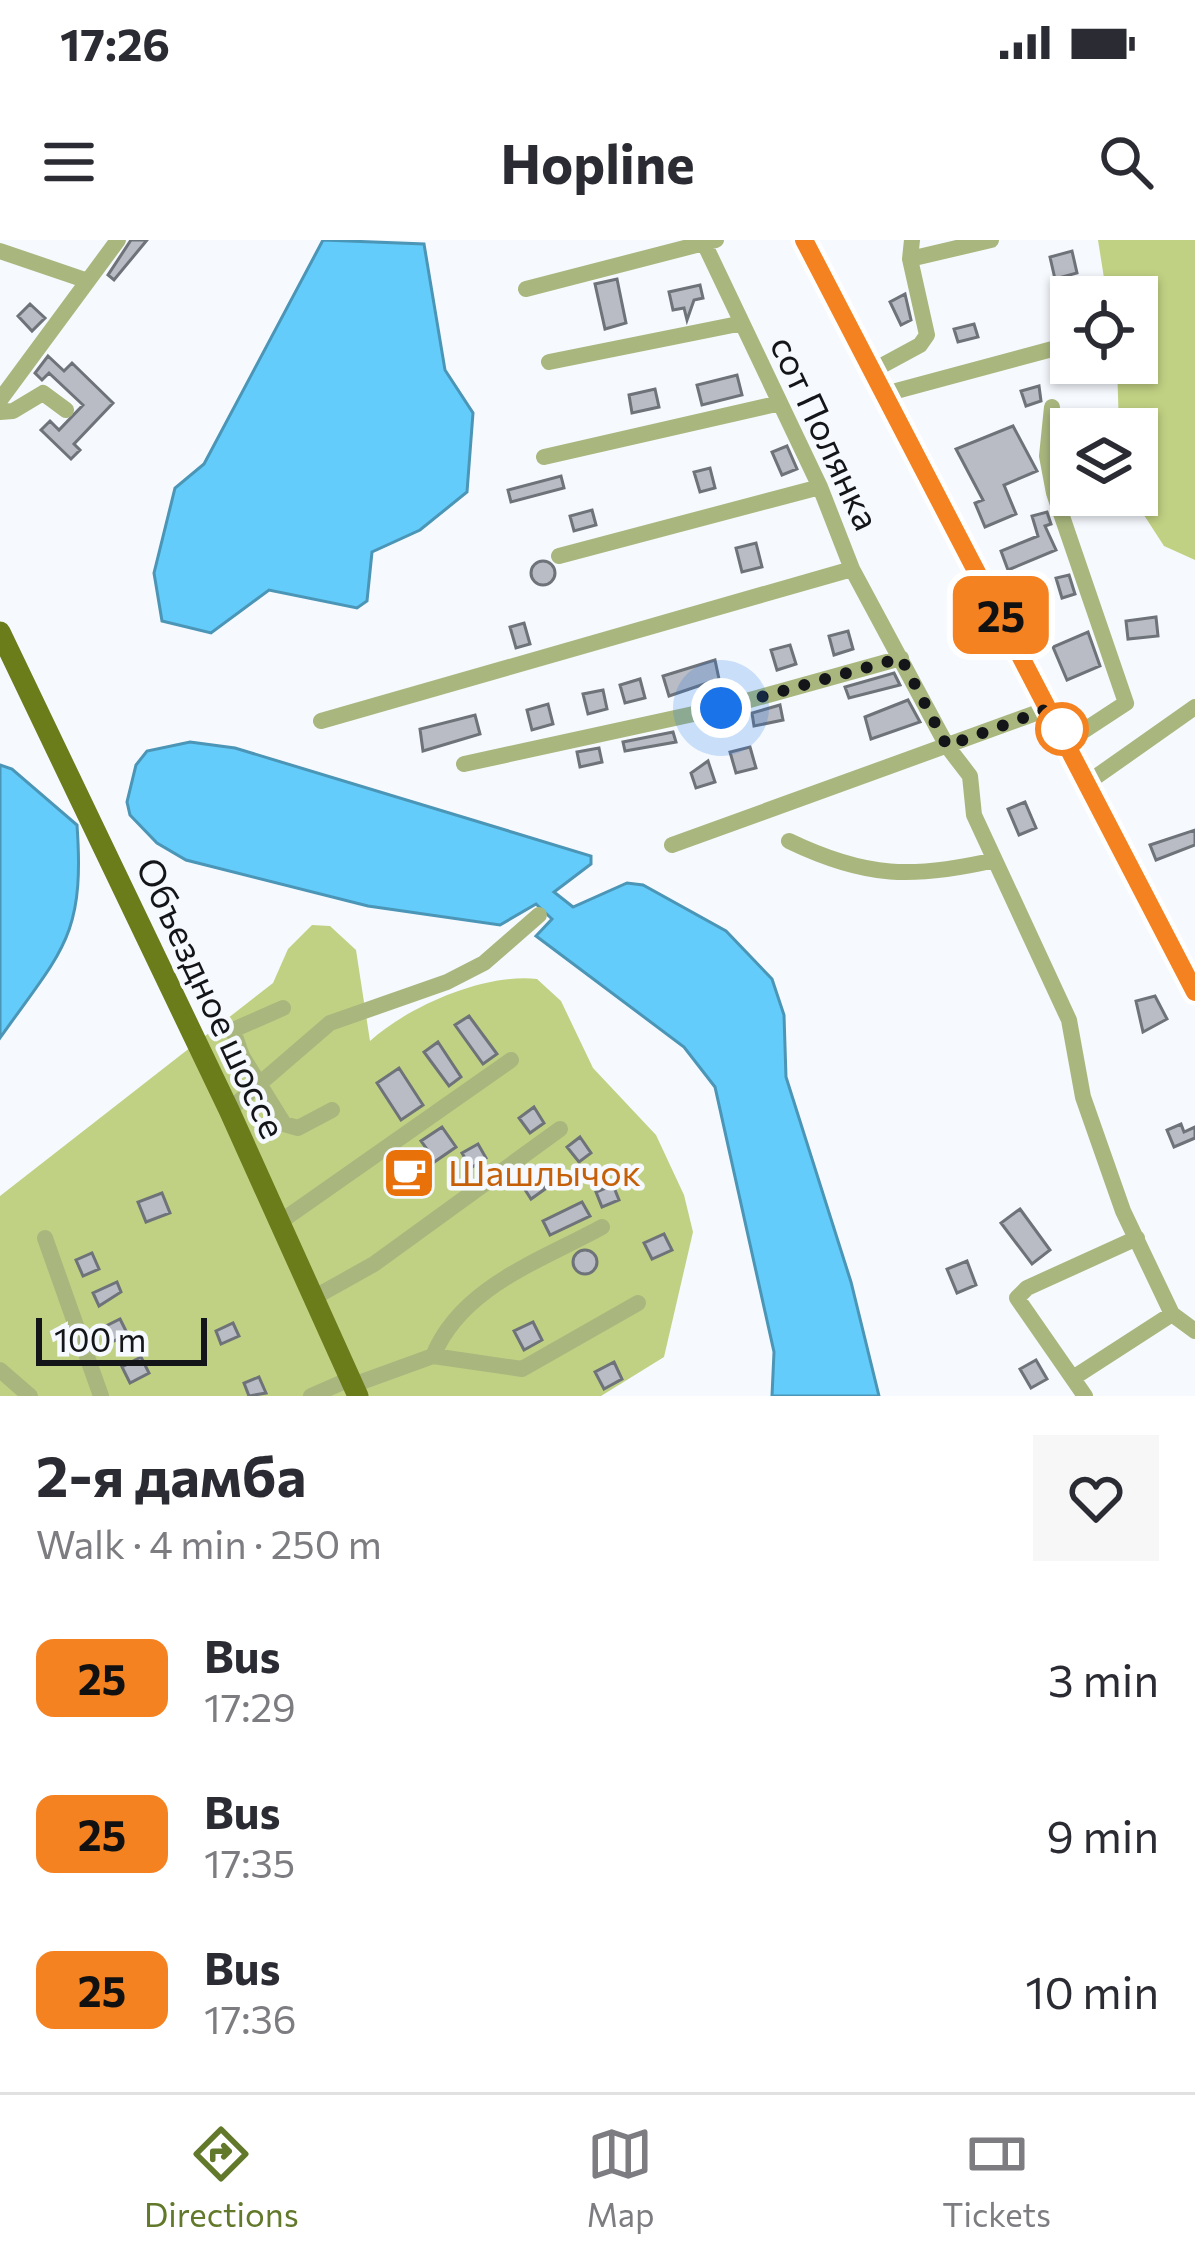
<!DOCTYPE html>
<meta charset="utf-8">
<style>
:root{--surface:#fff;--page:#f7f7f7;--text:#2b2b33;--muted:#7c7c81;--line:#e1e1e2;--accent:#62792b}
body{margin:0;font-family:Commissioner,sans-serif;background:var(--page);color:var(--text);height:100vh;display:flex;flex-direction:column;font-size:45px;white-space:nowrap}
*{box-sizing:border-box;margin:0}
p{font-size:39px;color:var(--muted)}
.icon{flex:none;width:66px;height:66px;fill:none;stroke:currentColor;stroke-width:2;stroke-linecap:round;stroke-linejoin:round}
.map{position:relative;height:1156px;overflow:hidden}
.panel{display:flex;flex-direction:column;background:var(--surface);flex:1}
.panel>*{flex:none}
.badge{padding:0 24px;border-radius:18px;font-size:42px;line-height:78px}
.buttons{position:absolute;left:1050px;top:36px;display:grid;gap:24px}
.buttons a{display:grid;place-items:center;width:108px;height:108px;border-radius:0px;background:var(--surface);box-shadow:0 3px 9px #0004;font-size:60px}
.scale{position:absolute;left:36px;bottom:30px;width:171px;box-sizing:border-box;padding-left:12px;border:6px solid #141518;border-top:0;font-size:33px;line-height:42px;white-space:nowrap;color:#141518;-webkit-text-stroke:9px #f6f9fe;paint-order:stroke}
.you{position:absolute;width:60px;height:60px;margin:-30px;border:9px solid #fff;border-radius:50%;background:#1a73e8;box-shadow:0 0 0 18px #1a73e833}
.map>.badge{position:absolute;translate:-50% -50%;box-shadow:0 0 0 6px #fff}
.round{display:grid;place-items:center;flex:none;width:126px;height:126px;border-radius:0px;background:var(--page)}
.head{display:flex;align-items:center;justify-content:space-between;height:204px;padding:0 36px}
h1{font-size:57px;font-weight:700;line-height:90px}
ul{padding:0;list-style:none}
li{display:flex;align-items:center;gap:36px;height:156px;padding:0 36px}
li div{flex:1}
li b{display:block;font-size:45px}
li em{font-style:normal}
li .badge{min-width:132px;font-weight:700;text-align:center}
.status{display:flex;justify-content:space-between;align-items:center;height:84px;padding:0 60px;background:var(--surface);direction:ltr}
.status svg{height:33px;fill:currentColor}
header{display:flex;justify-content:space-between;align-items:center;height:156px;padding:0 36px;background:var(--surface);font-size:54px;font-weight:700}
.menu{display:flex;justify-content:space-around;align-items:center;height:168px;border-top:3px solid var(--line);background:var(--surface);font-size:33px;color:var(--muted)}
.menu a{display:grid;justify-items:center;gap:6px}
.menu .current{color:var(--accent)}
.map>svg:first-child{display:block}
.green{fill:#c1d183}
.water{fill:#63ccfa;stroke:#4b95b6;stroke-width:3}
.building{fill:#b9bcc4;stroke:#6e7279;stroke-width:3}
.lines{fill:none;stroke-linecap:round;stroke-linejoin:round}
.minor{stroke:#a9b77e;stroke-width:16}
.major{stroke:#6b7c1a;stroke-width:21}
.line-casing{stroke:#fff;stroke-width:27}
.line{stroke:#f58220;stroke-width:18}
.walk{stroke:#141518;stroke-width:12;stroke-dasharray:0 21.6}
.stop-dot{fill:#fff;stroke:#f58220;stroke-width:6}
.labels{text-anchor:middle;stroke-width:9;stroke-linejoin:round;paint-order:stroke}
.street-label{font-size:36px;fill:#141518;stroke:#f6f9fe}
.food-label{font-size:36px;fill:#c56008;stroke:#f6f9fe;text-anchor:start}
</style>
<div class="status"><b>17:26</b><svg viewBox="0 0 49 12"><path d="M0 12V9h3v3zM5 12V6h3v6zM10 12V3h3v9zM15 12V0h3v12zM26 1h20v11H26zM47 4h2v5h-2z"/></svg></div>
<header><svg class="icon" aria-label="menu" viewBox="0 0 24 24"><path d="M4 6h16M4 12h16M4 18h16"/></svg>Hopline<svg class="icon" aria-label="search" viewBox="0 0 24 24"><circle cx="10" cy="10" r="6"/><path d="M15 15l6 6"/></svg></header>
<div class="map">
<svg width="1195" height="1156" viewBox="0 0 1195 1156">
<rect width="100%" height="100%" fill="#f6f9fe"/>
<path class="green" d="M 1098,0 L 1195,0 L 1195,320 L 1164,306 L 1131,255 L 1137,255 L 1137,189 L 1119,189 L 1117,123 L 1137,123 L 1137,57 L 1107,57 Z
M 312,685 L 330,686 L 356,710 L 370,801 C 409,766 484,733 537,739 L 561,761 L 593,828 L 656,895 L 684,955 L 693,992 L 664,1117 L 601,1156 L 0,1156 L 0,956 L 273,743 L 288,709 Z"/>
<path class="water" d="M 323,0 L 424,4 L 445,130 L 473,173 L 467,252 L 420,290 L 372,312 L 367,361 L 357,368 L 269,350 L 211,393 L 162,381 L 154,333 L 175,248 L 204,224 Z
M 190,502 L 235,508 L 591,616 L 591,624 L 554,652 L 573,667 L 627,643 L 643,645 L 726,691 L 772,739 L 784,775 L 786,837 L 851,1042 L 879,1156 L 772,1156 L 774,1112 L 715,847 L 684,807 L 536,696 L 552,679 L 536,664 L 500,685 L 368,666 L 186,620 L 157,603 L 130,575 L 127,562 L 136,525 L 147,511 Z
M 0,525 L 12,529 L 77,585 C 85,697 62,710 0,798 Z"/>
<path class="building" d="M 147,0 L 114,40 L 108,35 L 131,0 Z
M 1072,11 L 1077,33 L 1055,39 L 1050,17 Z
M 617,39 L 626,83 L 605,89 L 595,44 Z
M 700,45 L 703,58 L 694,60 L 687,80 L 684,68 L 673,70 L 669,52 Z
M 905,54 L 911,80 L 901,85 L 890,62 Z
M 30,64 L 45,78 L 32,91 L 18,76 Z
M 974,84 L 978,97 L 958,102 L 954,89 Z
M 48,116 L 64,131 L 72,123 L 113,163 L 74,204 L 80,210 L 71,219 L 41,190 L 50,181 L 59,190 L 83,165 L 49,133 L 42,140 L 35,133 Z
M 737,135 L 742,155 L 702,165 L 697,145 Z
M 1039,146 L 1041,161 L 1026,166 L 1021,151 Z
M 655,149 L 659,167 L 632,173 L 629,155 Z
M 1013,186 L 1037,231 L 1004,245 L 1016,274 L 985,287 L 975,263 L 983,260 L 956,209 Z
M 787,206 L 797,229 L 782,235 L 772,212 Z
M 710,228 L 715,248 L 700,252 L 694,232 Z
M 561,236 L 564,248 L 511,262 L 508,250 Z
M 592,270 L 596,285 L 574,291 L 570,276 Z
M 1047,272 L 1051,284 L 1045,286 L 1056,310 L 1008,330 L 1001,311 L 1038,296 L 1032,276 Z
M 756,303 L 762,327 L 742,332 L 736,308 Z
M531 333a12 12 0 1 1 24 0a12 12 0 1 1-24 0Z
M 1069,335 L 1075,354 L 1062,358 L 1056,338 Z
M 1156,377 L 1158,396 L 1128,399 L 1126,381 Z
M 985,380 L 998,406 L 986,411 L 974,385 Z
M 524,383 L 530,404 L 516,408 L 510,387 Z
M 848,391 L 853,409 L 834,415 L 829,396 Z
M 1088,392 L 1100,426 L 1067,440 L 1053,407 Z
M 790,405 L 796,424 L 777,430 L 771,410 Z
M 715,420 L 719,439 L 669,456 L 663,436 Z
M 894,433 L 900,445 L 849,458 L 845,447 Z
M 640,439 L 645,458 L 625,463 L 620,445 Z
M 603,450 L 607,469 L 588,474 L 583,454 Z
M 908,460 L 920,482 L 871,499 L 865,477 Z
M 548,464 L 553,484 L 532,490 L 527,470 Z
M 780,465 L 783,480 L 754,486 L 752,473 Z
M 475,475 L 480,494 L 423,511 L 420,489 Z
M 673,492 L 676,502 L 625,511 L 623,502 Z
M 750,507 L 756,528 L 736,533 L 730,512 Z
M 599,508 L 602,522 L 580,527 L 577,512 Z
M 708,521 L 715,542 L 696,548 L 691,533 Z
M 1025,562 L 1036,588 L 1019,595 L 1008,569 Z
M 1195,590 L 1195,605 L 1156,620 L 1150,605 Z
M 1155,756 L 1167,779 L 1143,792 L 1136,761 Z
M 469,776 L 497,814 L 483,824 L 455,785 Z
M 438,802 L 461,837 L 449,846 L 424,812 Z
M 399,828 L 423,865 L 401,880 L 377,843 Z
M 534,867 L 544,883 L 530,893 L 519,878 Z
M 1181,884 L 1184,892 L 1195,887 L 1195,898 L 1174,907 L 1167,890 Z
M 442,887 L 456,907 L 401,945 L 386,923 L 397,915 L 405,927 L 429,912 L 421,901 Z
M 580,897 L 591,913 L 579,922 L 567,907 Z
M 478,904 L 486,918 L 471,928 L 462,913 Z
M 536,935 L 545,949 L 531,959 L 522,945 Z
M 613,945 L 619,960 L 602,967 L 596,952 Z
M 162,953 L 170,973 L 146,982 L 138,962 Z
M 582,962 L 590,976 L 550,995 L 543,981 Z
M 1020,969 L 1050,1010 L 1032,1024 L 1001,983 Z
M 664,994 L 672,1010 L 652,1019 L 644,1003 Z
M573 1022a12 12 0 1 1 24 0a12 12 0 1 1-24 0Z
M 92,1013 L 99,1029 L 83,1036 L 76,1020 Z
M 967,1021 L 976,1045 L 957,1053 L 947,1029 Z
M 117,1042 L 121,1052 L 99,1066 L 93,1053 Z
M 120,1079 L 128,1095 L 109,1103 L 102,1088 Z
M 533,1082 L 542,1100 L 524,1110 L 514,1091 Z
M 233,1083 L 239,1096 L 221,1104 L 216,1091 Z
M 141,1117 L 149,1133 L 130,1143 L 122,1127 Z
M 1036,1120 L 1047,1139 L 1031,1148 L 1020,1129 Z
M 614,1122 L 622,1139 L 604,1149 L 595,1132 Z
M 259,1137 L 266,1153 L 249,1156 L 244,1143 Z"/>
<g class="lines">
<path class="minor" d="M 716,0 L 704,3 L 820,247 L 852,329 L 947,506 L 970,536 L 974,575 L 1069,780 L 1083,857 L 1123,971 L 1172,1074 L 1195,1091
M 0,11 L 85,40
M 910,19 L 991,0
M 526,49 L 704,3
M 1137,86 L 1140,86
M 549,122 L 738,84
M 872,131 L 920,105 L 927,95 L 910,19 L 912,0
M 885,154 L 1071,104
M 0,160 L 118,0
M 1052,167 L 1047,216 L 1054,253 L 1126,463 L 1068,501
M 0,172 L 13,171 L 43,153 L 66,170
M 544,217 L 776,164
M 559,316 L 820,247
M 321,481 L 852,329
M 464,524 L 721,468 L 901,418
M 1090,541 L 1195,467
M 789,601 C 866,638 913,639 995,620
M 672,605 L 1050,468
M 283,768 L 233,790 L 242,816 L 284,884 L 298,888 L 332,870
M 229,870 L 330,783 L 447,742 L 484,723 L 539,675
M 280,982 L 511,820
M 45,998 L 101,1156
M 315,1057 L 374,1024 L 560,889
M 433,1116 L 522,1129 L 638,1063
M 0,1130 L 30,1156
M 1073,1138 L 1172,1074
M 353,1145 L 433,1116 C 461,1047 540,1021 602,987
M 311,1156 L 350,1139
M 1085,1156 L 1017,1058 L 1027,1048 L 1137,998"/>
<path class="major" d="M 804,0 L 1195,752
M 0,392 L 229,870 L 358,1156"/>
</g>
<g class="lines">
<g class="line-casing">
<path id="line" d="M 804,0 L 1195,752"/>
</g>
<use href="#line" class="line"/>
<path class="walk" d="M 721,468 L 901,418 L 947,506 L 1050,468 L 1062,489"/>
</g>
<defs>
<g id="cafe-square" transform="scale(2.7)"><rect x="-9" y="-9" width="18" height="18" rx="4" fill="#e8710a" stroke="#f6f9fe"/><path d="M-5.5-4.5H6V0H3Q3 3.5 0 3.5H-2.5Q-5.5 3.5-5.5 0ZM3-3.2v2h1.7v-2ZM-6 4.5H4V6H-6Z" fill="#fff"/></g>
</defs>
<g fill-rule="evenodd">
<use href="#cafe-square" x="409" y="933"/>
</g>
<circle class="stop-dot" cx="1062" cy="489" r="24"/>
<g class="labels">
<g class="street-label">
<text transform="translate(825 193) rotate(65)" y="13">сот Полянка</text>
<text transform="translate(211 758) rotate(65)" y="13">Объездное шоссе</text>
</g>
<g class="food-label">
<text x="448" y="946">Шашлычок</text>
</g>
</g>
</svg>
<div class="buttons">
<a><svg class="icon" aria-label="locate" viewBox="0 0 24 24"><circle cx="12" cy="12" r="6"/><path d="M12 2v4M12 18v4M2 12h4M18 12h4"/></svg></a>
<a><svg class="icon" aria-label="layers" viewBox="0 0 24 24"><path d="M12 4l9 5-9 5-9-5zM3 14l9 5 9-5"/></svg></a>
</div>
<div class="scale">100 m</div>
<div class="you" style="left:721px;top:468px"></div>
<b class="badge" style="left:1001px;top:375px;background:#f58220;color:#111">25</b>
</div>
<section class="panel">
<div class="head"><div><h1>2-я дамба</h1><p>Walk · 4 min · 250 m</p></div><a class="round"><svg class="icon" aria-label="heart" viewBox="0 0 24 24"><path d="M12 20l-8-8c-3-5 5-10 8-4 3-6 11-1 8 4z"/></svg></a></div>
<ul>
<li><span class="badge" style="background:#f58220;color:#111">25</span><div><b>Bus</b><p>17:29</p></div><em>3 min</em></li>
<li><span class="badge" style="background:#f58220;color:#111">25</span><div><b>Bus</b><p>17:35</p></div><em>9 min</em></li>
<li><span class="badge" style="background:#f58220;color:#111">25</span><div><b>Bus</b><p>17:36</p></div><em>10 min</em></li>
</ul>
</section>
<nav class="menu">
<a class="current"><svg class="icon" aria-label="directions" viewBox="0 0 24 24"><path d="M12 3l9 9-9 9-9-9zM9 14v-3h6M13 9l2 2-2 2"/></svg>Directions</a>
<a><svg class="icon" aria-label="map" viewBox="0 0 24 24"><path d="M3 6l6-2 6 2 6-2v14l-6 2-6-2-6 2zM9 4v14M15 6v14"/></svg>Map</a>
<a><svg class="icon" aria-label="tickets" viewBox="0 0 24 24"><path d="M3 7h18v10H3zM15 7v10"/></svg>Tickets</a>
</nav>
